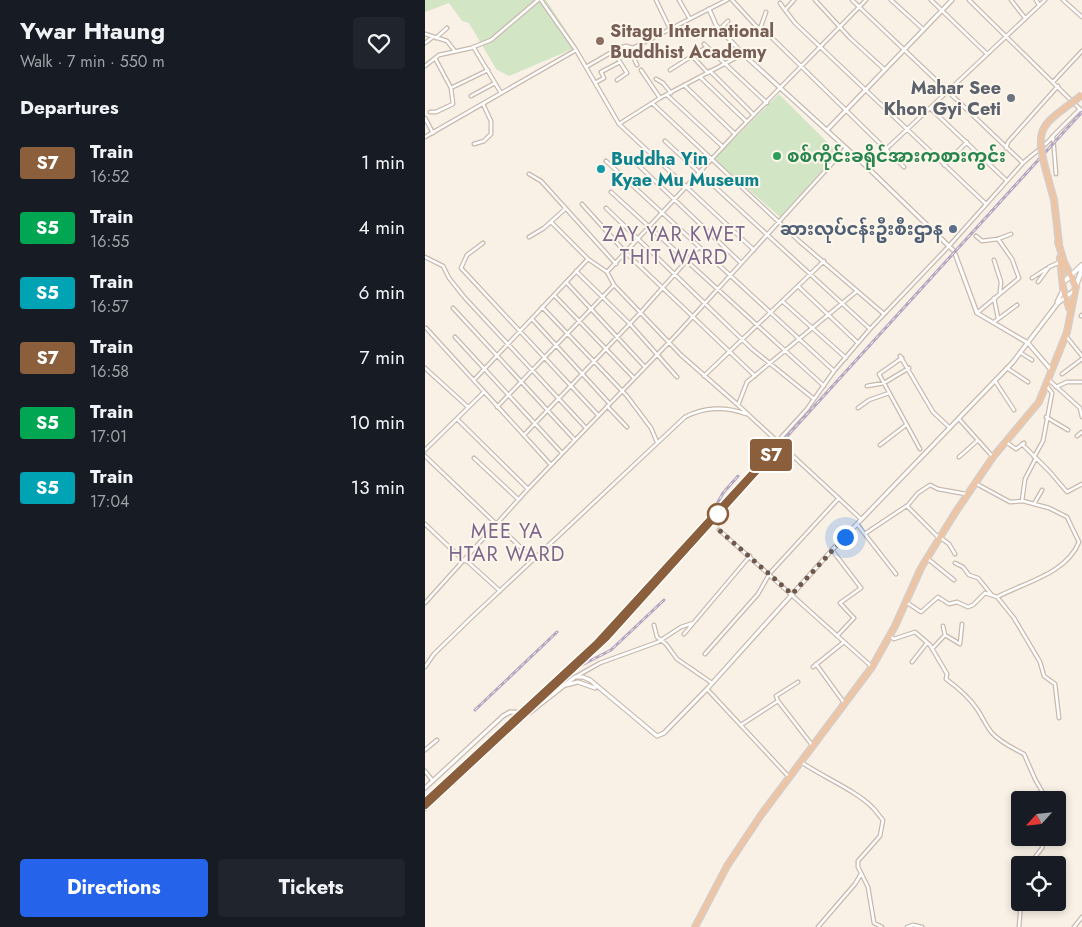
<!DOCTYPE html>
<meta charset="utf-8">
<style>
:root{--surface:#171b24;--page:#20242c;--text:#f1f3f6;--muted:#9ea1a6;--accent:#2563eb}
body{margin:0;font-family:Jost,"Noto Sans Myanmar",sans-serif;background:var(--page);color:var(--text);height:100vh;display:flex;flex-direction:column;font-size:19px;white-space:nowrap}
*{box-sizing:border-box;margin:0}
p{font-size:16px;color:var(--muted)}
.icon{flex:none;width:28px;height:28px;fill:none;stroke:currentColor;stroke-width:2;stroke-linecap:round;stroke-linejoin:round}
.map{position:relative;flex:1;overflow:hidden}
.drawer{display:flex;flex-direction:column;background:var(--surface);width:425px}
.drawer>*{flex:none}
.badge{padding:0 10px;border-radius:4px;font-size:18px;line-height:32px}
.needle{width:32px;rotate:243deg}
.controls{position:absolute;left:586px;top:791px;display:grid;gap:10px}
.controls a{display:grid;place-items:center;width:55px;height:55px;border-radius:5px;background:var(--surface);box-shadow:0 2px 8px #0003;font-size:25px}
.you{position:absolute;width:25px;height:25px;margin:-12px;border:4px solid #fff;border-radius:50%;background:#1a73e8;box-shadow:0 0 0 8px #1a73e833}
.map>.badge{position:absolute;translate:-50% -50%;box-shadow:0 0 0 2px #fff}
h2{padding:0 20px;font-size:19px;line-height:45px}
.round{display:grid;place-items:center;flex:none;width:52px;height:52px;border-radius:5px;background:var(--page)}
.head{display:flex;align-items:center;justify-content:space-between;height:85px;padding:0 20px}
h1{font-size:24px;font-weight:700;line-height:38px}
.primary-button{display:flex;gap:10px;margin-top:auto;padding:10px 20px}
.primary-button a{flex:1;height:58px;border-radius:5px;background:var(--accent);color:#fff;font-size:20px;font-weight:700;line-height:58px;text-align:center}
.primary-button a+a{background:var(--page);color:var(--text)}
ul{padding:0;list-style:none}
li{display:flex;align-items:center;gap:15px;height:65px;padding:0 20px}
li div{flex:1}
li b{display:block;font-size:19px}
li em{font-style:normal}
li .badge{min-width:55px;font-weight:700;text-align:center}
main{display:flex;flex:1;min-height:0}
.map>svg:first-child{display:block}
.green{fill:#d2e5c5}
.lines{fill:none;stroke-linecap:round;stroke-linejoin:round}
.minor-casing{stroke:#c9b9ad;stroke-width:5}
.tertiary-casing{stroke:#c9b9ad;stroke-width:5.5}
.secondary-casing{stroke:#ccbaab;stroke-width:6}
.trunk-casing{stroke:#d4cdca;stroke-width:8}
.minor{stroke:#fff;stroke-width:2.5}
.tertiary{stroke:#fff;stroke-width:3}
.secondary{stroke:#fff;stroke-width:4}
.trunk{stroke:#eec5a4;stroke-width:5}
.rail-casing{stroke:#b4a5c1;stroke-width:3}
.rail{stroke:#fdf6eb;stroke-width:1;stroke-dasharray:4;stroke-linecap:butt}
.trunk-bridge-casing{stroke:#d4cdca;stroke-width:8;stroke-linecap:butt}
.trunk-bridge{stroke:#eec5a4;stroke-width:5}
.line-casing{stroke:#fff;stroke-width:11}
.line{stroke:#8b5e3c;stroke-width:8}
.walk{stroke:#6f594d;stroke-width:5;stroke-dasharray:0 9}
.education-dot{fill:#8d6e63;stroke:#fdf6eb;stroke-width:2}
.worship-dot{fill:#6b7280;stroke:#fdf6eb;stroke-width:2}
.leisure-dot{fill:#2e9e5b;stroke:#fdf6eb;stroke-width:2}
.culture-dot{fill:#0f9aa8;stroke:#fdf6eb;stroke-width:2}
.service-dot{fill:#5c6f8a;stroke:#fdf6eb;stroke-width:2}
.stop-dot{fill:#fff;stroke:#8b5e3c;stroke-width:2.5}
.labels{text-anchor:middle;stroke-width:4;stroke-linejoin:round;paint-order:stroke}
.education-label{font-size:18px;font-weight:bold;fill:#785e54;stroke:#fdf6eb;text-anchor:start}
.worship-label{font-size:18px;font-weight:bold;fill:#5b616d;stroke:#fdf6eb;text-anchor:end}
.leisure-label{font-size:18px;font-weight:bold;fill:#27864d;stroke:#fdf6eb;text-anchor:start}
.culture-label{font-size:18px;font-weight:bold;fill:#0d838f;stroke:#fdf6eb;text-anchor:start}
.service-label{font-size:18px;font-weight:bold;fill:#4e5e75;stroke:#fdf6eb;text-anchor:end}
.quarter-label{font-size:20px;letter-spacing:1px;fill:#7e668c;stroke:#fdf6eb}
</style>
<main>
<section class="drawer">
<div class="head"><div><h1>Ywar Htaung</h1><p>Walk · 7 min · 550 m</p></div><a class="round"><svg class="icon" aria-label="heart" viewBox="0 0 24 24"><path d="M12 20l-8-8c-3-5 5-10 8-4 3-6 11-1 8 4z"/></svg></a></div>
<h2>Departures</h2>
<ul>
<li><span class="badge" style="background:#8b5e3c;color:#fff">S7</span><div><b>Train</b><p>16:52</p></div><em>1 min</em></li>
<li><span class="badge" style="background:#00a651;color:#fff">S5</span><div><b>Train</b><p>16:55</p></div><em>4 min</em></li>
<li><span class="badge" style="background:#00a3b4;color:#fff">S5</span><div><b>Train</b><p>16:57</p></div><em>6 min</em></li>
<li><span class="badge" style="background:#8b5e3c;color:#fff">S7</span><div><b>Train</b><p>16:58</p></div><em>7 min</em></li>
<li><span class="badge" style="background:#00a651;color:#fff">S5</span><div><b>Train</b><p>17:01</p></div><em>10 min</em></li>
<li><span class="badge" style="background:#00a3b4;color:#fff">S5</span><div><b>Train</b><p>17:04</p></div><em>13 min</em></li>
</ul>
<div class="primary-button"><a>Directions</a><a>Tickets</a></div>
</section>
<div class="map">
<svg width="657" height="927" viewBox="0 0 657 927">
<rect width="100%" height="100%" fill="#f9f1e5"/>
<path class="green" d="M 0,0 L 121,0 L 152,47 L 84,76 L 71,69 L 44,23 L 37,21 L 24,3 L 0,12 Z
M 354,94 L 413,153 L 355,217 L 289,159 Z"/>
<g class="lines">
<g class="minor-casing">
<path id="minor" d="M 116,0 L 151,50 L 194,124 L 329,250
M 231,0 L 245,29
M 254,0 L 265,19
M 307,0 L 331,26 L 341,32 L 479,167
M 369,0 L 360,10 L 370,23 L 561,204
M 390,0 L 425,38 L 459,69
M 427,0 L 598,163
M 466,0 L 498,29
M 506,0 L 562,54
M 544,0 L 657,111
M 586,0 L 600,18
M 611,0 L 614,5
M 638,0 L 657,17
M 355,3 L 360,10
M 295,29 L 303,21
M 335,29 L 341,12
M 0,34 L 22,41 L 29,50
M 11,38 L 22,28
M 0,43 L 8,37
M 279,44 L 342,103
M 49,48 L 76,93
M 204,48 L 212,65
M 267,56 L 282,47
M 0,66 L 14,55 L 46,48 L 66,40 L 113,0
M 161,67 L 194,48 L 201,46 L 208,48 L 302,0
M 216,70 L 235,98
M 245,70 L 267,56 L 283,73
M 285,71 L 329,115
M 275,77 L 322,122
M 231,79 L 238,83 L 246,93
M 192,80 L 202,73 L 195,62
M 628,82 L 657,51
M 170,83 L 179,78 L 176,72 L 195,62 L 189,50
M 259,85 L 310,134
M 26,88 L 63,70
M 242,95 L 298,147
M 46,96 L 70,83
M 227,103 L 374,241 L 459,314
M 505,108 L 582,181
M 5,112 L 11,112 L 28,104 L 26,88 L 10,58
M 0,118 L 8,133
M 194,124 L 235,98 L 318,54
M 0,137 L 151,50
M 240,141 L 445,329
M 49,144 L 59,141 L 66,134 L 66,121 L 58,104
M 581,148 L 583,142 L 633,86
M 181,161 L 409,371
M 209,161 L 316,263
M 519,165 L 542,142
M 442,167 L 620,0
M 104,174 L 116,181 L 191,264
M 631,174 L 628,136 L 655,109
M 186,192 L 399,386
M 157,204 L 201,253 L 330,376
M 181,208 L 327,349 L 389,399
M 126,222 L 163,259 L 182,272 L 189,285 L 256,355 L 313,405 L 436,519
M 551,236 L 557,241 L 573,239 L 586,234
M 104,237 L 119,228 L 140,209
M 58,243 L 42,255 L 36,268 L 173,415
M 0,257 L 18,266 L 24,278 L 40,298 L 161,428
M 569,260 L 576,282 L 575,292
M 151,271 L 205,324 L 252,377
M 182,272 L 310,134 L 441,0
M 607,278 L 621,269
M 141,282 L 219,366
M 613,282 L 624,267 L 635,262
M 373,286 L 433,343
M 129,295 L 208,377
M 569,298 L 573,318
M 357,301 L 421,358
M 117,307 L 202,396 L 226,428 L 232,442
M 28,308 L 150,440
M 552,313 L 594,278 L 587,259 L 573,239
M 656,316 L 657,315
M 107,319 L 184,403
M 569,322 L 592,305
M 1,328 L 126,465
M 641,336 L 657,356
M 30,337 L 137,453
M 596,353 L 607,360
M 475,356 L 508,412 L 525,428
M 477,358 L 454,374 L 495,449
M 0,368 L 43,407
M 582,368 L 603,382
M 637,374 L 657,359
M 279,376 L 399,261
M 49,380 L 163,259
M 624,380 L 655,408 L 657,417
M 570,381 L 589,410
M 442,386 L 459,383 L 484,368
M 631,387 L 642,382 L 657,382
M 313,405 L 322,382 L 432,291
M 182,406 L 202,427
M 72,407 L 189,285
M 433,408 L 444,400 L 464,393
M 621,417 L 643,430
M 32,419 L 103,489
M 534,419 L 568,457
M 99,435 L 216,312 L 273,248
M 652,436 L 657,432
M 352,442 L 382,409 L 409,371 L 445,329 L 524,246 L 598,163 C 608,153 620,147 628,136
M 581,442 L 591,449 L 599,443
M 597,444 L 625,472 L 642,492 L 657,484
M 455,445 L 481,425
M 0,450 L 59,392
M 0,456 L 109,560
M 534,457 L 552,441
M 609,457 L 618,441 L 627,393 L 621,385
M 49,458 L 93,499
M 597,501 L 600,479 L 611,458
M 609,504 L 617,490
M 482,506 L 514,538
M 0,524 L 38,560 L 43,562 L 75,591
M 432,524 L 471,574
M 294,530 L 446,666
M 441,533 L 483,505 L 493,493 L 505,485 L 513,489 L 541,494
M 516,538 L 524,544 L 530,554
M 407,550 L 436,588 L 415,603 L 429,618 L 412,636
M 503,559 L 529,580
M 530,563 L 538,567 L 544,575 L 553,578 L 566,594
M 572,597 L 589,618 L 615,662 L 619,676 L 630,684 L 634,718
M 481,602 L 496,612 L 513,597 L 524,604 L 532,602 L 543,607 L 548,605 L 560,593 L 572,597 C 601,582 642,573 654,542 L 642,517 L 624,508 L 598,501 L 585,502 L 550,483
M 0,603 L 103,489 L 252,334 L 421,148
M 229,625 L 232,637 L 241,644 L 252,659 L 287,683
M 259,634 L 325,556
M 520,635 L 535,644 L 537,624
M 465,636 L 469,639 L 490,632 L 505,645 L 522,674 L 521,679 C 532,687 544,697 552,709 C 557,716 561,726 567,733 C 576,743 588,748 599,754 L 610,779 L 622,800
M 507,649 L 520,635 L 518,626
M 280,654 L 333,594 L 345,573 L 414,498
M 487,662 L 502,643
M 391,664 L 420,704
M 0,667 L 9,654 L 47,617 L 260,417 C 279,407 301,406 321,414
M 388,667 L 419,642
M 152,676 L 175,663 L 233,642 L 256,627 L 268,623
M 373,682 L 351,696 L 353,701 L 387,745
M 282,689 L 364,777
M 316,725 L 353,701
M 0,750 L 12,740
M 376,762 C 396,776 432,791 448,808 C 452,812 454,816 458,820 L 455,836 L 433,861 L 433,867 L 443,887 L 449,923 L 457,927
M 0,771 L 8,781
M 0,809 L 103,713
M 604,865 L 617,848 L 620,838
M 393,927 L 430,884 L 436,874
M 482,927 L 488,925 L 497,927
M 594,927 L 596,902
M 649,927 L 657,917"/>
</g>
<g class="tertiary-casing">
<path id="tertiary" d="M 284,9 L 291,25 L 318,54 L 442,167 L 529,251 L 552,313 L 603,343 L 627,371
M 402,130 L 527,0
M 632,302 L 638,290
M 141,685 L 153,682 L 170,688
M 0,788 L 78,716 L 85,712 L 104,713 L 150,677 L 158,677 L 165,680 L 232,736 L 239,733 L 282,689 L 407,550 L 588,362 L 633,303 L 647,292"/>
</g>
<g class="secondary-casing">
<path id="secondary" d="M 641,280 L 657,265
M 651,286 L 657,269"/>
</g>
<g class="trunk-casing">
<path id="trunk" d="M 623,178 L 629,200 L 634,244
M 635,258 L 638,288 L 644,308
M 270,927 L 302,866 L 336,815 L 447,667 L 470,626 L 496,568 L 530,513 L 568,457 L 614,402 L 642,332 L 651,286 L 639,262 L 633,242"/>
</g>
<use href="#minor" class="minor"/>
<use href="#tertiary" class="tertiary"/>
<use href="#secondary" class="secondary"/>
<use href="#trunk" class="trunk"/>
<g class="rail-casing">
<path id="rail" d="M 287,513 L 298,493 L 313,476
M 153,667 L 186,650 L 239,600
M 50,710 L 132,632
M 0,803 L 182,634 L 657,112"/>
</g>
<use href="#rail" class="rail"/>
<g class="trunk-bridge-casing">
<path id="trunk-bridge" d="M 623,178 C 608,125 615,127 657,95"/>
</g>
<use href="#trunk-bridge" class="trunk-bridge"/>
</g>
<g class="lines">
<g class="line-casing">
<path id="line" d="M 0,803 L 172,644 L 346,454 L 181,637 L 0,805"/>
</g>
<use href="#line" class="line"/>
<path class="walk" d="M 293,514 L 294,530 L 367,594 L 420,537"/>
</g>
<circle class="education-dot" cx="175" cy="41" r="5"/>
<circle class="worship-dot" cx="586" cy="98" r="5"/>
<circle class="leisure-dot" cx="352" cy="156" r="5"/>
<circle class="culture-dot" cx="176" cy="169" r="5"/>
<circle class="service-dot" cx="528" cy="229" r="5"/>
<circle class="stop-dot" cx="293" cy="514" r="10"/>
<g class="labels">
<g class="education-label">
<text x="185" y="37">Sitagu International<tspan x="185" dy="21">Buddhist Academy</tspan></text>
</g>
<g class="worship-label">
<text x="576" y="94">Mahar See<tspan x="576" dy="21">Khon Gyi Ceti</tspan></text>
</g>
<g class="leisure-label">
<text x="362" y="162">စစ်ကိုင်းခရိုင်အားကစားကွင်း</text>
</g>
<g class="culture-label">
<text x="186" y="165">Buddha Yin<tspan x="186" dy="21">Kyae Mu Museum</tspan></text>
</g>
<g class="service-label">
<text x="518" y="235">ဆားလုပ်ငန်းဦးစီးဌာန</text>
</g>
<g class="quarter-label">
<text x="249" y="241">ZAY YAR KWET<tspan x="249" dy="23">THIT WARD</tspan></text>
<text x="82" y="538">MEE YA<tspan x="82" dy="23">HTAR WARD</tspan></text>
</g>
</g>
</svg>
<div class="controls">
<a><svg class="needle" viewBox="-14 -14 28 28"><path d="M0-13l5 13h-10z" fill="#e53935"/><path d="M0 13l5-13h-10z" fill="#9ea1a6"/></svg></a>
<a><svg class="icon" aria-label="locate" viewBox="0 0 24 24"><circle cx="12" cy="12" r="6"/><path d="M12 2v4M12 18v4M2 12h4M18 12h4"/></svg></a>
</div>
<div class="you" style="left:420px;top:537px"></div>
<b class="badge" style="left:346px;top:455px;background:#8b5e3c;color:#fff">S7</b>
</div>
</main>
